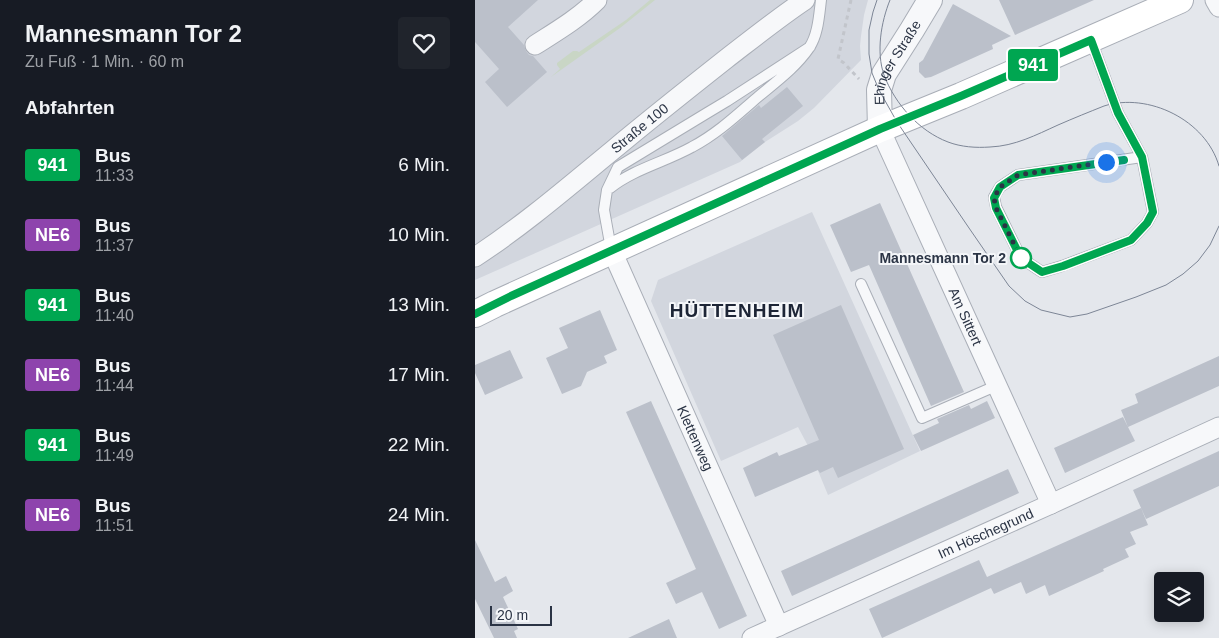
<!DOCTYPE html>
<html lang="de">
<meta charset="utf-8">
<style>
:root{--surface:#171b24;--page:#20242c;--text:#f1f3f6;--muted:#9ea1a6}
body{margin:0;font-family:Helvetica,sans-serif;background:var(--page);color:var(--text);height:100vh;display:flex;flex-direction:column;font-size:19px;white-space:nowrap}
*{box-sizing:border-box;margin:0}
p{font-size:16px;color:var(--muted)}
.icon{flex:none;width:28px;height:28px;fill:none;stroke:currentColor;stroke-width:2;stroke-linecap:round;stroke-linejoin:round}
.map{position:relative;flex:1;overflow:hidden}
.side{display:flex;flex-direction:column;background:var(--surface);width:475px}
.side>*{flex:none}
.badge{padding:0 10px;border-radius:4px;font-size:18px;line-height:32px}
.buttons{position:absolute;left:679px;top:572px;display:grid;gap:10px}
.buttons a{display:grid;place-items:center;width:50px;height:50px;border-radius:5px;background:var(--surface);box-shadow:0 2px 12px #0003;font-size:25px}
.scale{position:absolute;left:15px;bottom:12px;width:62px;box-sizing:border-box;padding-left:5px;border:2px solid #2b3445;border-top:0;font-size:14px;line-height:18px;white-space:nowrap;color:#2b3445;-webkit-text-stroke:4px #f4f6f9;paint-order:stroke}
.you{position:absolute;width:25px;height:25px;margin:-12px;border:4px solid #fff;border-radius:50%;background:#1a73e8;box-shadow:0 0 0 8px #1a73e833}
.map>.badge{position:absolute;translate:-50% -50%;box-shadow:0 0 0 2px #fff}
h2{padding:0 25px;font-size:19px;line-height:45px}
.round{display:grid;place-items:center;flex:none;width:52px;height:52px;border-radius:5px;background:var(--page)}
.head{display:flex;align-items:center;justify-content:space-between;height:85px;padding:0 25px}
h1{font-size:24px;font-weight:700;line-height:38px}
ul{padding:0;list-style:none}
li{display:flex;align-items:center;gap:15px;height:70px;padding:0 25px}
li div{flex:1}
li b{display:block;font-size:19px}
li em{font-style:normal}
li .badge{min-width:55px;font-weight:700;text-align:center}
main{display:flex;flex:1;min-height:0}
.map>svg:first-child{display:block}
.built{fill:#d2d6de}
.green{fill:#c9d6c5}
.building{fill:#bbc0ca}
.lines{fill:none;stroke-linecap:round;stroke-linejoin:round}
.service-casing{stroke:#a9aeb7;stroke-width:12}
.minor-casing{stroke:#a9aeb7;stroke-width:21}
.tertiary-casing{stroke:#a9aeb7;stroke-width:26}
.secondary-casing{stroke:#a9aeb7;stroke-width:28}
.path{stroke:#c2c5cb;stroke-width:3;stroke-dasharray:4 4;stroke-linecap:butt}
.service{stroke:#f7f8fa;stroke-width:10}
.minor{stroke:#f7f8fa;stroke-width:19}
.tertiary{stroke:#f7f8fa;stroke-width:24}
.secondary{stroke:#fff;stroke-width:26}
.tram{stroke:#7d8696;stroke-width:1}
.line-casing{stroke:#fff;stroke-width:11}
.line{stroke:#00a651;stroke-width:8}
.walk{stroke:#2b3445;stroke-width:5;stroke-dasharray:0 9}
.stop-dot{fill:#fff;stroke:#00a651;stroke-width:2.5}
.labels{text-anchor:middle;stroke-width:4;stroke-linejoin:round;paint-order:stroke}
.street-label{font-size:14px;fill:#2b3445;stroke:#f4f6f9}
.stop-label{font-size:14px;font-weight:bold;fill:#2b3445;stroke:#f4f6f9;text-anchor:end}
.district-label{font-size:19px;font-weight:bold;letter-spacing:1px;fill:#1d2536;stroke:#f4f6f9}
</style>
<main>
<section class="side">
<div class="head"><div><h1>Mannesmann Tor 2</h1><p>Zu Fuß · 1 Min. · 60 m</p></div><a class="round"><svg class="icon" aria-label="heart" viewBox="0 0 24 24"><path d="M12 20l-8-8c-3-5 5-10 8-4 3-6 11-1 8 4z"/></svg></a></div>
<h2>Abfahrten</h2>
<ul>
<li><span class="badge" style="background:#00a651;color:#fff">941</span><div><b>Bus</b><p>11:33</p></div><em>6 Min.</em></li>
<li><span class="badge" style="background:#8e44ad;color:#fff">NE6</span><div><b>Bus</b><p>11:37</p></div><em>10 Min.</em></li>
<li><span class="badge" style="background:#00a651;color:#fff">941</span><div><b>Bus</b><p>11:40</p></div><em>13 Min.</em></li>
<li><span class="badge" style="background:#8e44ad;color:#fff">NE6</span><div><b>Bus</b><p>11:44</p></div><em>17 Min.</em></li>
<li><span class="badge" style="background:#00a651;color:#fff">941</span><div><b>Bus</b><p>11:49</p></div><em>22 Min.</em></li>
<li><span class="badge" style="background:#8e44ad;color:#fff">NE6</span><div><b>Bus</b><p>11:51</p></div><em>24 Min.</em></li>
</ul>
</section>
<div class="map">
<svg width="744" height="638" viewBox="0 0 744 638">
<rect width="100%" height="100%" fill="#e4e7ec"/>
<path class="built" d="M 0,0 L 393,0 L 389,15 L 386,36 L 385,46 L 386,60 L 339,108 L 323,121 L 290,142 L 265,162 L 0,280 Z
M 337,212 L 445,451 L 353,495 L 332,444 L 323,427 L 246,461 L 176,301 L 183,280 Z"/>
<path class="green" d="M 175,0 L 180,0 L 145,28 L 76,77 L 85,69 L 82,65 L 82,63 L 98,51 L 102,51 L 104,52 L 151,20 Z"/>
<path class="building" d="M 0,0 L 63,0 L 33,27 L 49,45 L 51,51 L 54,55 L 58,56 L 72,72 L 32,107 L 10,82 L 24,69 L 0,42 Z
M 524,0 L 619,0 L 540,35 Z
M 478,4 L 536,36 L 517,45 L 518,49 L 456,77 L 450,78 L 444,72 L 444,63 L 448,60 Z
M 312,87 L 328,106 L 287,139 L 290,142 L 267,160 L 247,136 L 284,105 L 286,108 Z
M 405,203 L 489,392 L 456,406 L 394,265 L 376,272 L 355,225 Z
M 366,305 L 429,449 L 363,478 L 358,467 L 345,473 L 343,470 L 280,497 L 268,468 L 302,452 L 304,456 L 344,440 L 298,335 Z
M 125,310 L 142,350 L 129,356 L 132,363 L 112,372 L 106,386 L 87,394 L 71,358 L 93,348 L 84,328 Z
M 35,350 L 48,378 L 10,395 L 0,373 L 0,365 Z
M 744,356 L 744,386 L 653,427 L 646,410 L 663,403 L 660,394 Z
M 176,401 L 272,616 L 244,629 L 227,592 L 201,604 L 191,583 L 221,569 L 151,412 Z
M 512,401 L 520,418 L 446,451 L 438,435 L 464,423 L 462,419 L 494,405 L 496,409 Z
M 648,417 L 660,441 L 590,473 L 579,448 Z
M 744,451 L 744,486 L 671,519 L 658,490 Z
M 533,469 L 544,493 L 317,596 L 306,571 Z
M 666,508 L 673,525 L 655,532 L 661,544 L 650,549 L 654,557 L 628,569 L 629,571 L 574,596 L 570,585 L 551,594 L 546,582 L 519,594 L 516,588 L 407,638 L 394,609 L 504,560 L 512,577 Z
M 0,540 L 20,582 L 31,576 L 38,591 L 28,597 L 43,629 L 39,631 L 42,638 L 19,638 L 0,599 Z
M 194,619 L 202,638 L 153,638 Z"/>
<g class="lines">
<g class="service-casing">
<path id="service" d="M 616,40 L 643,113 L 667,157 L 678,212 L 672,223 L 656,240 L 587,266 L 567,272 L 546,258 L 521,207 L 519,197 L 525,187 L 543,175 L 667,157
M 135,188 C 159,169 190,162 217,147 C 242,134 263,114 284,96 C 302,81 321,67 334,48 C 343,35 344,16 346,0
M 136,249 L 129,210 L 132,190 L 143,167 L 232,113 L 252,101 L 335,47
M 386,284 L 447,418 L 523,385"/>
</g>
<g class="minor-casing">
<g id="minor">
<path d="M 740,0 L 744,7"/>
<path d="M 60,45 C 82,31 104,18 122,0"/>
<path id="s1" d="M 405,129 L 576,504"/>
<path id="s2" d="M 137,251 L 304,626"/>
<path id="s3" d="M 0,257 C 49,225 93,187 138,150 C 175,119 213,89 251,59 C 277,39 303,18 330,0"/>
<path id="s4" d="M 277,638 L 576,504 L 744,427"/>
</g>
</g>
<g class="tertiary-casing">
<g id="tertiary">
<path id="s5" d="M 405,129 L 404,90 L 409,74 L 437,30 L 455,0"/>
</g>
</g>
<g class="secondary-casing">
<path id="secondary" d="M 0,314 L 20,304 L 405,129 L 486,96 L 705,0"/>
</g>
<path class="path" d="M 376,0 L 363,59 L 369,63 L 384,79"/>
<use href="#service" class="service"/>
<use href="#minor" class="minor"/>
<use href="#tertiary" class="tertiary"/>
<use href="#secondary" class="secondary"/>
<path class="tram" d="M 402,0 L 398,12 L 394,30 L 394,54 L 397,73 L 404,90 L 422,122 L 494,228 L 534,286 L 550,301 L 566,310 L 595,317 L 612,314 L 661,297 L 691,285 L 708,274 L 723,261 L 735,245 L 744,226
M 415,0 C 406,22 401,52 409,75 C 420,104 444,131 473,142 C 486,147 501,148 515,147 C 540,146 561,135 583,125 C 599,118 614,112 629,106 C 673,92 731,120 744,166"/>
</g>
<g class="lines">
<g class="line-casing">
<path id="line" d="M 0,314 L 36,296 L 405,129 L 486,96 L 616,40 L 643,113 L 667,157 L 678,212 L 672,223 L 656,240 L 588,266 L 567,272 L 546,258 L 521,208 L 519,198 L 525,187 L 543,175 L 649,160"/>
</g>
<use href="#line" class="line"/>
<path class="walk" d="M 546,258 L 521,208 L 519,198 L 525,187 L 543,175 L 631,162"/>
</g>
<circle class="stop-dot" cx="546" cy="258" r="10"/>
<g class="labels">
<g class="street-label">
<text dy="5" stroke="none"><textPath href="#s5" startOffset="71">Ehinger Straße</textPath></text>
<text dy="5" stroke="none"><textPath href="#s3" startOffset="209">Straße 100</textPath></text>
<text dy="5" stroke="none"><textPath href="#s1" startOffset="206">Am Sittert</textPath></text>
<text dy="5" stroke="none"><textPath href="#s2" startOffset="205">Klettenweg</textPath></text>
<text dy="5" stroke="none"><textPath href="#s4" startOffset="256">Im Höschegrund</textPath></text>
</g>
<g class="stop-label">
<text x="531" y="263">Mannesmann Tor 2</text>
</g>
<g class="district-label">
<text x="262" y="317">HÜTTENHEIM</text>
</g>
</g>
</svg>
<div class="buttons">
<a><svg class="icon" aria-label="layers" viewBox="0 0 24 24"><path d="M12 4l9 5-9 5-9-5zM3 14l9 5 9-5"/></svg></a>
</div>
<div class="scale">20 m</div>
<div class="you" style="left:631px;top:162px"></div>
<b class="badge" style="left:558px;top:65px;background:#00a651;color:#fff">941</b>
</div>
</main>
